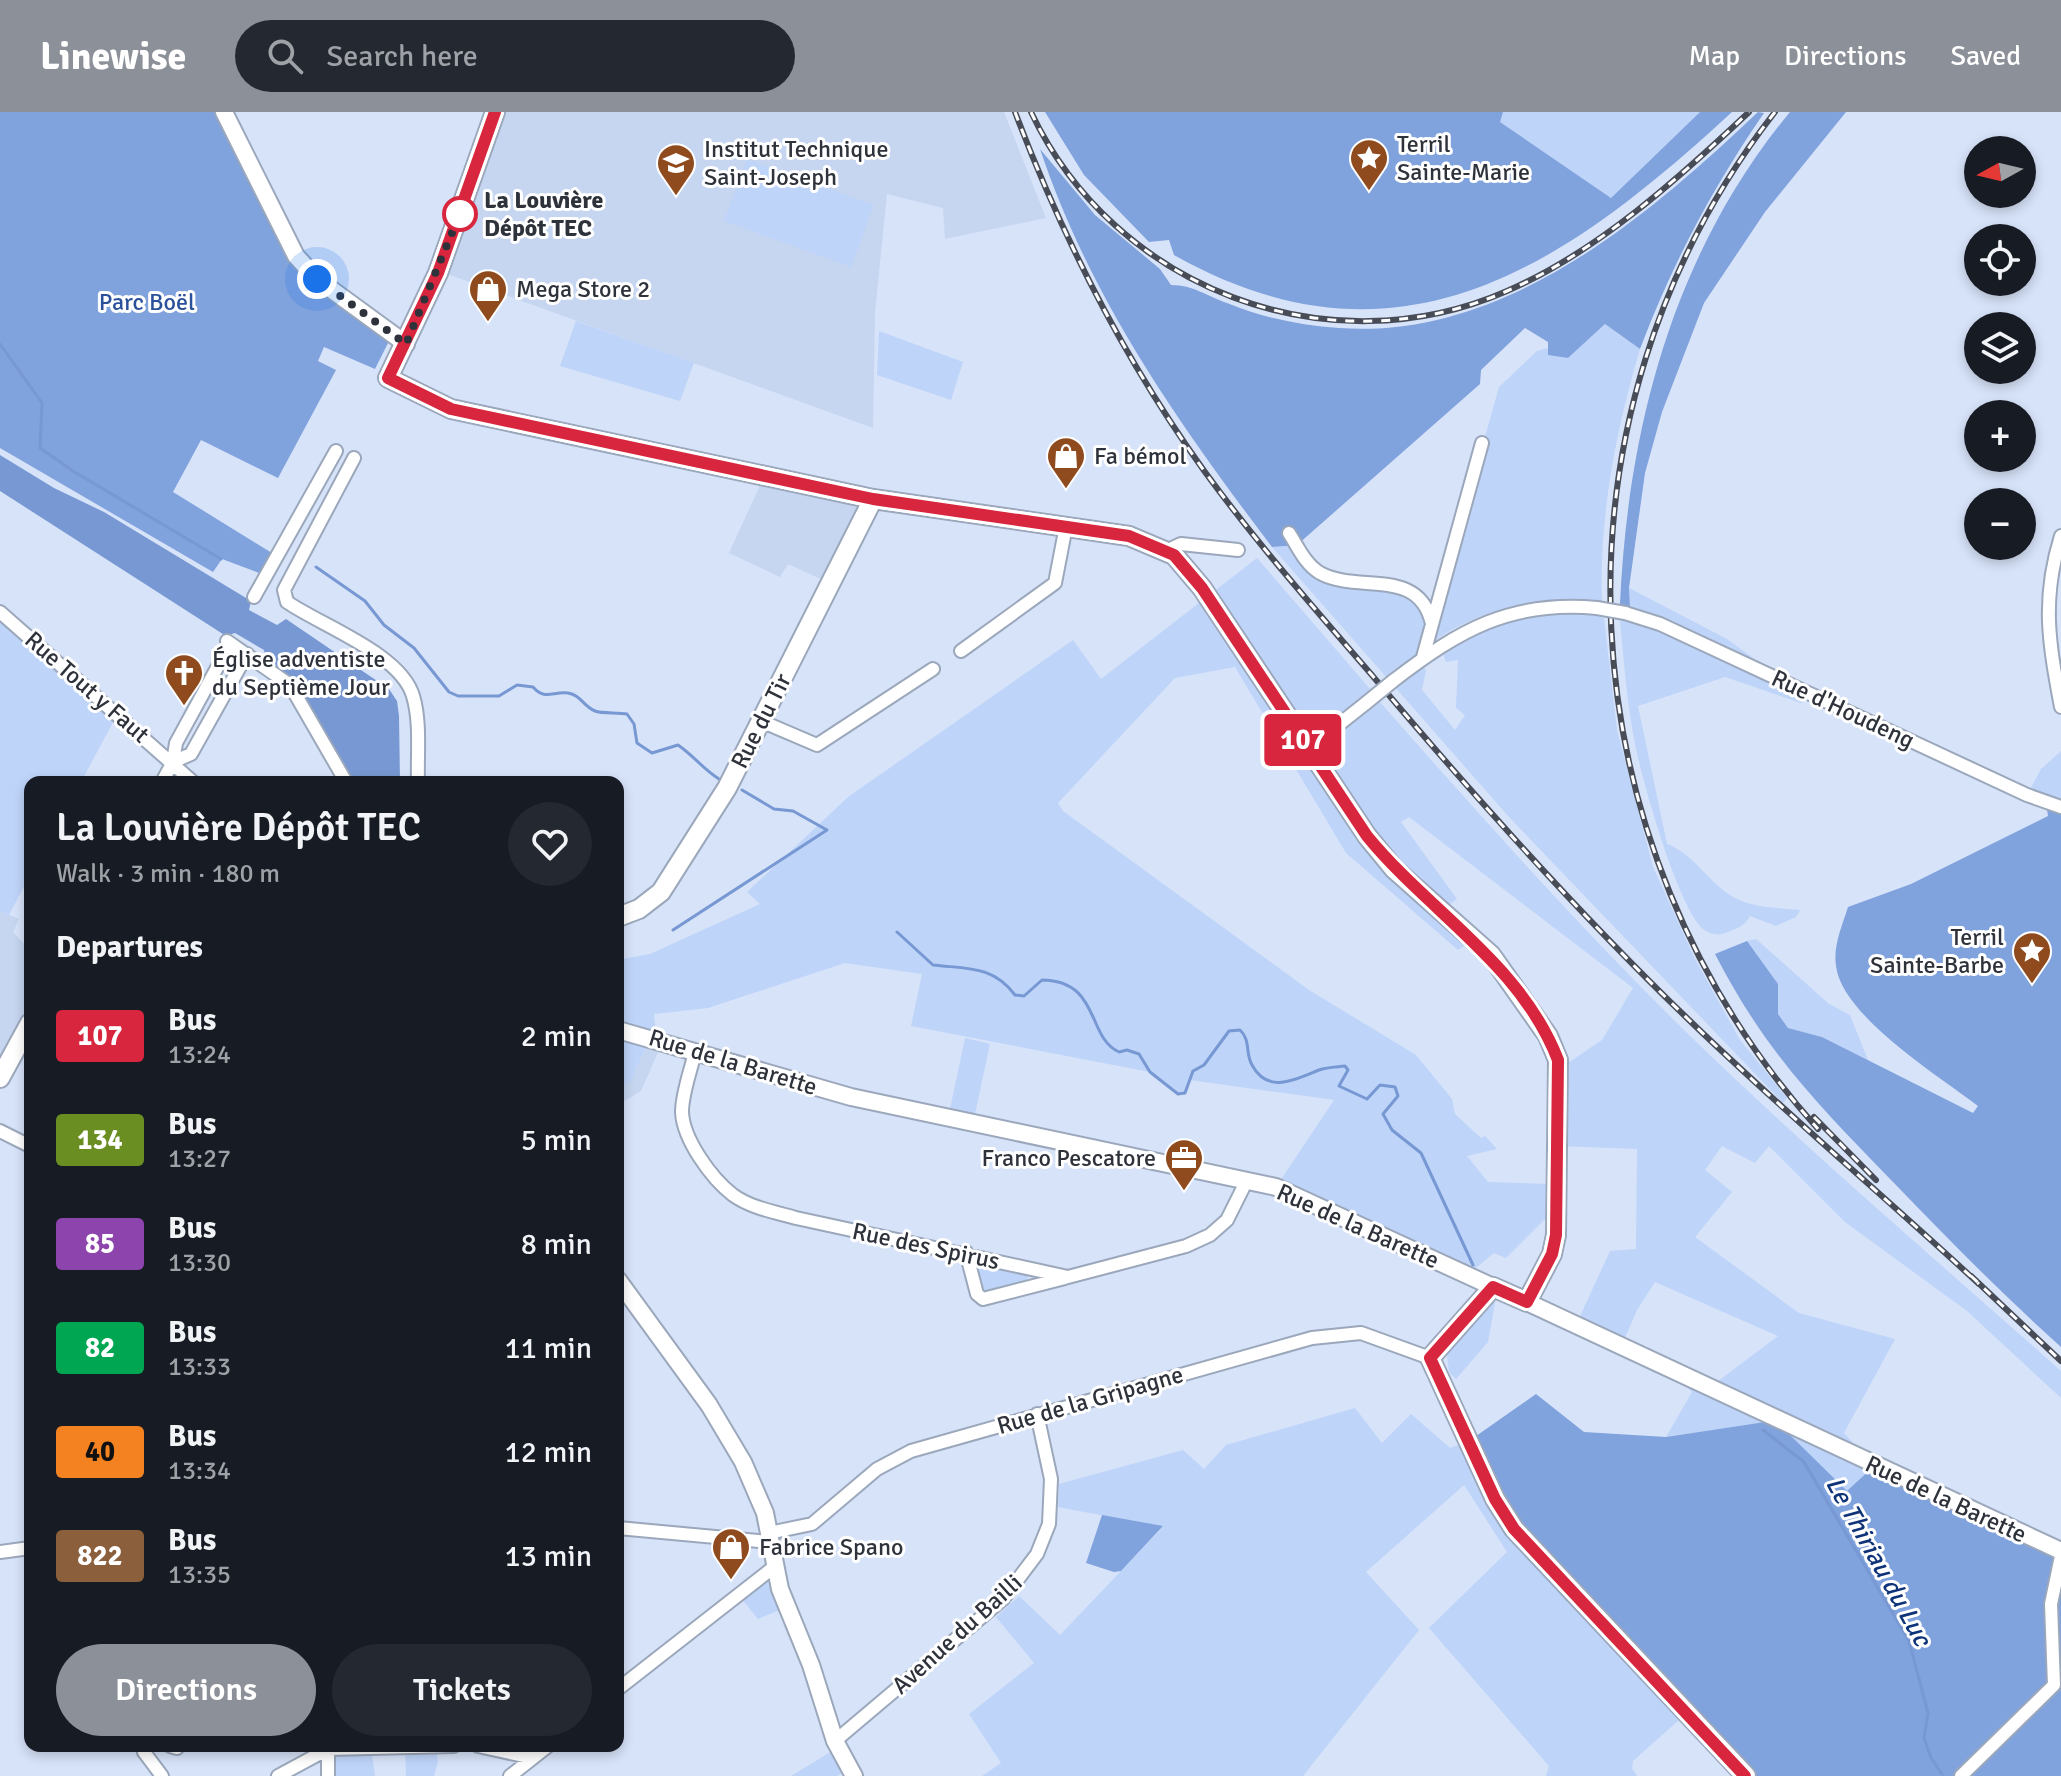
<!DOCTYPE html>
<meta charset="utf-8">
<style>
:root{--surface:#171b24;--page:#242831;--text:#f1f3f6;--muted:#9ea1a6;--accent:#8c9099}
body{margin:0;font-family:Signika,sans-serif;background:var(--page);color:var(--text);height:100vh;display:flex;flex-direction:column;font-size:30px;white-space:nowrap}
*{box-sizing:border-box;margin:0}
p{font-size:26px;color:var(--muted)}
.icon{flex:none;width:44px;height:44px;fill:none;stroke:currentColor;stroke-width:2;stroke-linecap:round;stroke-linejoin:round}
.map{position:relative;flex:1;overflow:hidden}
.sheet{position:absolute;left:24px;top:664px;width:600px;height:976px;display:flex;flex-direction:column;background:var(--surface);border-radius:16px;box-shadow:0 4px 12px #0003}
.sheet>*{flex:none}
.badge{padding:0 16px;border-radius:6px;font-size:28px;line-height:52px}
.needle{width:52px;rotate:262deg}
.tools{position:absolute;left:1964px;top:24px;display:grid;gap:16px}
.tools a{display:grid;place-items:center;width:72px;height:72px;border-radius:50%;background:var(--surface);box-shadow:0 4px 12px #0003;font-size:40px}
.you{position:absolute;width:40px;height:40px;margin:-20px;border:6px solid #fff;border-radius:50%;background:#1a73e8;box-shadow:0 0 0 12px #1a73e833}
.map>.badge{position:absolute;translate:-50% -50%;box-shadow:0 0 0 4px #fff}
h2{padding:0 32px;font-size:30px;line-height:72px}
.round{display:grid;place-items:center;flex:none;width:84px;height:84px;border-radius:42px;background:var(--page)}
.summary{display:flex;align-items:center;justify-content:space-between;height:136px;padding:0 32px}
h1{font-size:38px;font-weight:600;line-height:60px}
.cta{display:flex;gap:16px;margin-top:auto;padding:16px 32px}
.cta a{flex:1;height:92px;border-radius:48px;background:var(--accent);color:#fff;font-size:32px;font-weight:600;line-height:92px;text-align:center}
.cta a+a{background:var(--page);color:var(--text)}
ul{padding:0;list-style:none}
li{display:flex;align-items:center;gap:24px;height:104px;padding:0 32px}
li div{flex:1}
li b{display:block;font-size:30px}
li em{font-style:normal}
li .badge{min-width:88px;font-weight:700;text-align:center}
header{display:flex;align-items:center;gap:48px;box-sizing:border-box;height:112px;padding:0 40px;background:var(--accent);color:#fff}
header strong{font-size:38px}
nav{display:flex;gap:44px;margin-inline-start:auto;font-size:28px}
.search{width:560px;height:72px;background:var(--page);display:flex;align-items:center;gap:20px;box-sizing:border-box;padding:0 28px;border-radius:44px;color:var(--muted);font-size:30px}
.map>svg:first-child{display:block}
.built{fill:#c6d5f0}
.green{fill:#bed4f9}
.forest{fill:#80a2dd}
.water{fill:#7798d3}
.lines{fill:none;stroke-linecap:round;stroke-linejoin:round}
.stream{stroke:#7798d3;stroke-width:3}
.street-casing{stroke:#9ba7bb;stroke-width:16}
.secondary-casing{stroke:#9ba7bb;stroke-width:20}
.primary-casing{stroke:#9ba7bb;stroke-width:22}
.street{stroke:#fff;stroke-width:12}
.secondary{stroke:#fff;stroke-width:16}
.primary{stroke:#fff;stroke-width:18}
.rail-casing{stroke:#474c57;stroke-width:6}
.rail{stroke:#fff;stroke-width:3;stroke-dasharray:9;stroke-linecap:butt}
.street-bridge-casing{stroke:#9ba7bb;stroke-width:16;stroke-linecap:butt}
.street-bridge{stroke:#fff;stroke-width:12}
.line-casing{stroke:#fff;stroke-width:18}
.line{stroke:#d7263d;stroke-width:12}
.walk{stroke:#2e323b;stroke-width:8;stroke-dasharray:0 14.4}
.stop-dot{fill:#fff;stroke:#d7263d;stroke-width:4}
.labels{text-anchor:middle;stroke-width:6;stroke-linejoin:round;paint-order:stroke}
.poi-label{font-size:24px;fill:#2e323b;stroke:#fff;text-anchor:start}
.stop-label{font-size:24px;font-weight:bold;fill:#2e323b;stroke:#fff;text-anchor:start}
.park-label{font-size:24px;fill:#2a5199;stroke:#fff}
.street-label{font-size:24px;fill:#2e323b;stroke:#fff}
.water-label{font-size:26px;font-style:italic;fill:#0e3378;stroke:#fff}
</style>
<header>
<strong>Linewise</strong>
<div class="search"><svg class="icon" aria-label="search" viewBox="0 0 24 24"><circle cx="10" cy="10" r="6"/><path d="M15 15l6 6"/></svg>Search here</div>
<nav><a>Map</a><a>Directions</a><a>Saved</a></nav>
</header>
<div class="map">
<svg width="2061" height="1664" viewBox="0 0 2061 1664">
<rect width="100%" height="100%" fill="#d7e3f9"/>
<path class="built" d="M 495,0 L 1004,0 L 1046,106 L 945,127 L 943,96 L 887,82 L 875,201 L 873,316 L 439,159 Z
M 763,367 L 859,395 L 823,468 L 788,452 L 780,465 L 729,441 Z
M 0,799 L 19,807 L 13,820 L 30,838 L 30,911 L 0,966 Z
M 650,925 L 663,929 L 641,979 L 618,993 L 618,977 L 631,968 Z"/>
<path class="green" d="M 1503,0 L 1700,0 L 1611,86 L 1499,10 Z
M 747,47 L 874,93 L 851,155 L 724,109 Z
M 576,209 L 694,251 L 680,289 L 560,254 Z
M 1605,212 L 1640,237 C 1616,319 1599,403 1602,489 C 1543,485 1483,494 1434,529 L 1438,492 L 1499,275 L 1537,239 L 1548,236 L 1548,243 L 1568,246 Z
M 879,219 L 963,250 L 951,288 L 877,263 Z
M 1297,433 L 1312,456 L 1407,477 L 1430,505 L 1419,549 L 1426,558 L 1422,578 L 1455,618 L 1465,603 L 1456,596 L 1458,548 L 1446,550 L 1440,533 L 1455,524 L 1561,493 L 1604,506 L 1617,618 L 1653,755 L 1695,847 L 1740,928 L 1787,986 L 1783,991 L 1509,705 L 1272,435 Z
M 1257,446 L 1370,577 L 1327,622 L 1379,589 C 1478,701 1577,813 1684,918 C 1805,1036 1934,1146 2061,1259 L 2061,1286 L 1967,1199 L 1845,1110 L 1769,1034 L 1755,1051 L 1722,1034 L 1705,1058 L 1732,1080 L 1695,1125 L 1799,1201 L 1895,1227 L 1844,1321 L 1874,1354 L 1847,1380 L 1789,1322 L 1766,1310 L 1666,1325 L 1692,1280 L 1670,1258 L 1709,1276 L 1778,1224 L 1655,1170 L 1637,1198 L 1621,1235 L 1576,1213 L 1610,1139 L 1636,1137 L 1637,1037 L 1559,1034 L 1559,957 L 1602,928 L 1633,876 L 1409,705 L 1401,710 L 1457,787 L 1441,798 L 1473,828 L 1458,838 L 1346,741 L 1235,555 L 1175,566 L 1058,691 L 1063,699 L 1309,878 L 1416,943 L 1452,987 L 1455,1002 L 1481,1026 L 1485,1024 L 1497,1037 L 1467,1044 L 1488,1070 L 1551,1072 L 1550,1108 L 1544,1108 L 1506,1146 L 1494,1141 L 1467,1163 L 1276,1075 L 1334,988 L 1190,968 L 1185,981 L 1178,982 L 1150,960 L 911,914 L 922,862 L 845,851 L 708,896 L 654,902 L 656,921 L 650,925 L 631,969 L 618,977 L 618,848 L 650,842 L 760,792 L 747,780 L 848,685 L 1073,528 L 1101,567 Z
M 1629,476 L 1727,527 L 1787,571 L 1812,584 L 1801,591 L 1725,565 L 1638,594 L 1667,732 C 1695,742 1710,774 1737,787 C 1755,796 1781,796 1800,798 L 1796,805 L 1776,814 L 1750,804 C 1745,814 1736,817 1725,821 C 1718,824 1709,822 1703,817 C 1678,795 1642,668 1635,632 C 1627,591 1624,550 1620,509 L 1658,511 L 1630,495 Z
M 0,500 L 118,601 L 81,670 L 30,670 L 30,763 L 9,803 L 0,799 Z
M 2061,639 L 2061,688 L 2027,683 L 2041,657 Z
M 1756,827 L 1829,892 L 1850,903 L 1868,948 L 1822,925 L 1788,916 L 1778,902 L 1778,872 L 1747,829 Z
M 965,926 L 990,932 L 975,1002 L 950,997 Z
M 981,1152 L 1027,1162 L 1028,1171 L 991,1182 L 984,1180 L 976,1160 Z
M 1491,1189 L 1495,1191 L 1488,1230 L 1456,1267 L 1449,1260 L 1447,1243 Z
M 1355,1296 L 1382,1331 L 1411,1302 L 1450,1336 L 1469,1329 L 1688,1600 L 1633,1649 L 1632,1656 L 1637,1664 L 1546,1664 L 1549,1654 L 1429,1516 L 1507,1440 L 1464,1373 L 1366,1460 L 1419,1518 L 1303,1664 L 982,1664 L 1001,1651 L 969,1602 L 1034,1551 L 996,1505 L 1019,1484 L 1060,1523 L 1163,1415 L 1058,1395 L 1059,1372 L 1183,1338 L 1204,1357 L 1226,1333 Z
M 767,1469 L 782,1497 L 758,1507 L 741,1486 Z
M 328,1634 L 371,1634 L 375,1664 L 328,1664 Z
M 436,1634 L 438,1650 L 434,1664 L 406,1664 L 405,1635 Z
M 832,1639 L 844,1660 L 837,1664 L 791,1664 Z"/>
<path class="forest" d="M 0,0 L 214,0 L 289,146 L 390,227 L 375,257 L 324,235 L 318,249 L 336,258 L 278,366 L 201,328 L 173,380 L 272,441 L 259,461 L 222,447 L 213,460 L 0,336 Z
M 1045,0 L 1503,0 L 1500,10 L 1611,86 L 1700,0 L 1732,0 C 1565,154 1399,270 1174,143 L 1169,128 L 1149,130 L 1084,63 Z
M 1758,0 L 1764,1 C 1713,75 1672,152 1640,237 L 1605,212 L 1568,246 L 1548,243 L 1548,230 L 1525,216 L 1481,258 L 1480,272 L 1297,433 L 1272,435 C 1178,311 1090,186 1040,37 L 1095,103 L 1160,157 L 1171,173 C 1193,173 1207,184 1227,191 C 1263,206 1301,213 1339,216 C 1504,228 1646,106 1758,0 Z
M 1790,0 L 1846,0 L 1765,100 L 1704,191 L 1662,300 L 1645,361 L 1629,476 L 1630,495 L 1620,492 C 1628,314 1674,140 1790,0 Z
M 2046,691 L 2061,695 L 2061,1235 C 2003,1183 1949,1128 1895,1072 C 1819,994 1766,941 1715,842 L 1747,829 L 1778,872 L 1778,902 L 1788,916 L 1822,925 L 1973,1001 L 1978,994 C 1939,964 1842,904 1836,854 C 1833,834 1842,814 1848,795 L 1911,772 L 2048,704 Z
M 1536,1282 L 1584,1320 L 1666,1325 L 1765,1310 L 1789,1322 L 1847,1379 L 1874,1354 L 2061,1439 L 2061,1664 L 1746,1664 L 1514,1417 L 1469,1329 Z
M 1102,1403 L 1163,1414 L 1121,1459 L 1114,1460 L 1086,1451 Z"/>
<path class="water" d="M 0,343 L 54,376 L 104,400 L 251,489 L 249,498 L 277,513 L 286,507 L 389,577 L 397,589 L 399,604 L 400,670 L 351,670 L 292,566 L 266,548 L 264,538 L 235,521 L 226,524 L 0,379 Z"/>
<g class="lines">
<path class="stream" d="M 0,232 L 42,291 L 40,336 L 73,359 L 221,447
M 316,455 L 365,489 L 384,513 L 414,536 L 449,580 L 458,584 L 499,584 L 517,573 L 533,575 C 545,589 553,579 568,581 C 581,583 583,594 595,599 C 602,602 618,600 627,602 L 634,612 L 637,631 L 652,641 L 678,633 C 694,644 703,657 719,667
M 673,818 L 827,718 L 793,699 L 774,697 L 742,678
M 897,820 L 933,853 C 966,857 993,853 1015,883 L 1024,884 L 1042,868 C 1101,869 1086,925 1119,940 L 1127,938 L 1139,942 L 1150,960 L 1178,982 L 1185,981 L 1193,959 L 1204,953 L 1229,919 L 1240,918 C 1251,928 1245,941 1252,953 C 1268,983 1296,967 1319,958 C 1327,955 1337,955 1345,954 L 1348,958 L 1339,974 L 1367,987 L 1380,973 L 1395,975 L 1398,984 L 1383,1002 L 1392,1018 L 1421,1041 L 1473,1153
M 1763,1318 L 1804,1350 L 1909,1529 L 1928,1601 L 1924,1626 L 1931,1646 L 1942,1662"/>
<g class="street-casing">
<path id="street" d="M 354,346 L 284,478 L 287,490 C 322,514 401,542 413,584 C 421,610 417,643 418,670
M 1289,421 C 1298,435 1305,452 1320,461 C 1358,482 1419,454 1432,512
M 2061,424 C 2041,488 2049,531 2061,595
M 1166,439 L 1181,432 L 1238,438
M 254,485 L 336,339
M 0,500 L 193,670
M 1625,501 L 1660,512 L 2027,683 L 2061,695
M 227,529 L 290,573 L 346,670
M 961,539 L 1055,471 L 1066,414
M 1423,545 L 1482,331
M 1393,569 C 1459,518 1511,488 1597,496
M 761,609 L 817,633 L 933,557
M 1308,637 L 1366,591
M 173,650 L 191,642 L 247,542
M 162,670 L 173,650 L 176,631 L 230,532
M 695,940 C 691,958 682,981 682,1000 C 683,1027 711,1066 733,1083 C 751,1096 775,1100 796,1106 L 1068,1165 L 1186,1134 L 1210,1123 L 1227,1108 L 1247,1068
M 0,1019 L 30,1034
M 966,1140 L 977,1182 L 983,1187 L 1065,1166
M 618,1416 L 770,1430
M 769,1421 L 812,1412 L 877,1357 L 911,1339 L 1312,1226 L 1361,1221 L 1430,1246
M 0,1440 L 30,1436
M 2054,1573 L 2051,1492 L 2061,1444
M 618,1577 L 774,1455
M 835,1629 L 1003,1487 L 1037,1442 L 1049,1412 L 1051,1367 L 1037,1302
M 146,1634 L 144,1640 L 162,1664
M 170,1634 L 177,1636
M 478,1634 L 533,1646
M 278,1664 L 328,1637 L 454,1634
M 328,1664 L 328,1634
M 510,1664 L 548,1634
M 1961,1664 L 2054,1573"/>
</g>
<g class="secondary-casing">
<path id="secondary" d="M 224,0 L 296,144 L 317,167 L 406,232
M 618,918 L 851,985 L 1276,1075 L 1493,1175
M 618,1168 L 709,1293 L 743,1350 L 765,1401 L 780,1477 L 811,1553 L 835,1629 L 854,1664
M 1527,1190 L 2061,1439"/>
</g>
<g class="primary-casing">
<path id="primary" d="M 495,0 L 438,161 L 388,266 L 451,297 L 873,387 L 1129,424 L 1174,443 L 1202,476 L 1367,724 L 1394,757 L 1491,843 L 1548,924 L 1558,948 L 1556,1123 L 1552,1142 L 1527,1190 L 1493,1175 L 1430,1246 L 1495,1387 L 1514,1417 L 1746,1664
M 618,805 L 639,797 L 661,780 L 727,676 L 873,387
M 0,966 L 30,911"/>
</g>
<use href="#street" class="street"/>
<use href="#secondary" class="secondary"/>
<use href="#primary" class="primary"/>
<g class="rail-casing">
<path id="rail" d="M 1015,0 C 1063,127 1125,249 1205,360 C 1256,430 1314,496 1371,562 C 1472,682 1576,799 1689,908 C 1783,999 1883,1083 1979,1172
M 1031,0 C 1114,176 1327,258 1507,179 C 1597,140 1678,67 1749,0
M 1775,0 C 1537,305 1562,732 1818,1017
M 1814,1005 L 1876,1068
M 1971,1164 L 2061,1249"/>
</g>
<use href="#rail" class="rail"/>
<g class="street-bridge-casing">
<path id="street-bridge" d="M 1597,496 L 1625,501
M 1366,591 L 1393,569"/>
</g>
<use href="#street-bridge" class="street-bridge"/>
</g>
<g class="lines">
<g class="line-casing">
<path id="line" d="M 495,0 L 438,161 L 388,266 L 451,297 L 873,387 L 1129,424 L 1174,443 L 1202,476 L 1367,724 C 1429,800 1521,852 1558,948 L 1556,1123 L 1552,1142 L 1527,1190 L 1493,1175 L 1430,1246 L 1495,1387 L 1514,1417 L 1745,1664"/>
</g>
<use href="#line" class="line"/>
<path class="walk" d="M 317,167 L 406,232 L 461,99 L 460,102"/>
</g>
<defs>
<g id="sight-pin" transform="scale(2)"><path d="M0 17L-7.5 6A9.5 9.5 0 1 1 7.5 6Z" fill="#8f4b1d" stroke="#fff"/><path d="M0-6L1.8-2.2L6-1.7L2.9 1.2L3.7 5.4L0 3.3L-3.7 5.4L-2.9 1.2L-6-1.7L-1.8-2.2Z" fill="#fff"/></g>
<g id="school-pin" transform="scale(2)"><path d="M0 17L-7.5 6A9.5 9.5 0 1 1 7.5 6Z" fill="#8f4b1d" stroke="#fff"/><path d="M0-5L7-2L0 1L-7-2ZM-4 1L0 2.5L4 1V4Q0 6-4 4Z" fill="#fff"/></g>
<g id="shop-pin" transform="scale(2)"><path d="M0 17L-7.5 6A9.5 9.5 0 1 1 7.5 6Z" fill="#8f4b1d" stroke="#fff"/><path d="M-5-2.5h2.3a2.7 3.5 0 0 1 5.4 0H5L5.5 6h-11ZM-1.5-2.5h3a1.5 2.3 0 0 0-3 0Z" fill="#fff"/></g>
<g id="church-pin" transform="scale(2)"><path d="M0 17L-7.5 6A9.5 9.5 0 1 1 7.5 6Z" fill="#8f4b1d" stroke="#fff"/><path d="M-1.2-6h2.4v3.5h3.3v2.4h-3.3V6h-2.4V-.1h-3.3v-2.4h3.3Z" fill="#fff"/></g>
<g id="office-pin" transform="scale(2)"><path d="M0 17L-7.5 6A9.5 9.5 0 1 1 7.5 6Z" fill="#8f4b1d" stroke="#fff"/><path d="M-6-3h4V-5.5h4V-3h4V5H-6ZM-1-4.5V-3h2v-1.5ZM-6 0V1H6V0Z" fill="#fff"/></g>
</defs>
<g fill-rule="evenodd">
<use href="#sight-pin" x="1369" y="46"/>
<use href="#school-pin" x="676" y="51"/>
<use href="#shop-pin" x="488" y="177"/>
<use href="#shop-pin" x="1066" y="344"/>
<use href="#church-pin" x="184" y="561"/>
<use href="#sight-pin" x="2032" y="839"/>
<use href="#office-pin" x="1184" y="1046"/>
<use href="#shop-pin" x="731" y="1435"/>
</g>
<circle class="stop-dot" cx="460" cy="102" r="16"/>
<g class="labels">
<g class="poi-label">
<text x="1397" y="40">Terril<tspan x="1397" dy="28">Sainte-Marie</tspan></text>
<text x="704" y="45">Institut Technique<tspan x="704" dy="28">Saint-Joseph</tspan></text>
<text x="516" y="185">Mega Store 2</text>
<text x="1094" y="352">Fa bémol</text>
<text x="212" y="555">Église adventiste<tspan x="212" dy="28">du Septième Jour</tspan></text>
<text x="2004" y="833" text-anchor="end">Terril<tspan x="2004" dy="28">Sainte-Barbe</tspan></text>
<text x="1156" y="1054" text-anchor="end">Franco Pescatore</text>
<text x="759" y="1443">Fabrice Spano</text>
</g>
<g class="stop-label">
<text x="484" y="96">La Louvière<tspan x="484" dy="28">Dépôt TEC</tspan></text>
</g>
<g class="park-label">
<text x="147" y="198">Parc Boël</text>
</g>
<g class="street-label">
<text transform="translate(87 575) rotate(41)" y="8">Rue Tout y Faut</text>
<text transform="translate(1843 597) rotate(25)" y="8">Rue d'Houdeng</text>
<text transform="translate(761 609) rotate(-63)" y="8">Rue du Tir</text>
<text transform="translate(733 950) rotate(17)" y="8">Rue de la Barette</text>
<text transform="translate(1358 1114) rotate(24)" y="8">Rue de la Barette</text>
<text transform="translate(926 1134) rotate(12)" y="8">Rue des Spirus</text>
<text transform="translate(1090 1288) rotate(-16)" y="8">Rue de la Gripagne</text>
<text transform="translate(1946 1387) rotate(25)" y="8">Rue de la Barette</text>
<text transform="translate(957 1522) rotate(-42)" y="8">Avenue du Bailli</text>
</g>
<g class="water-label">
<text transform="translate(1879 1449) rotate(61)" y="9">Le Thiriau du Luc</text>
</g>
</g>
</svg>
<div class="tools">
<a><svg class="needle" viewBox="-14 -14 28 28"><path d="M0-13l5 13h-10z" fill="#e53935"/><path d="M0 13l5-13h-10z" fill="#9ea1a6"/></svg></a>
<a><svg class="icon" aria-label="locate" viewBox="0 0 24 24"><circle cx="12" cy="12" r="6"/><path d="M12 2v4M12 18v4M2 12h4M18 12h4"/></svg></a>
<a><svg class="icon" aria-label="layers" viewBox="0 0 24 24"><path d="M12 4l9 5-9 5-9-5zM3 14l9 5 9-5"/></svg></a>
<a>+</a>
<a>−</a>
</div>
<div class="you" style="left:317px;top:167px"></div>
<b class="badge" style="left:1303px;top:628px;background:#d7263d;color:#fff">107</b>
<section class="sheet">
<div class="summary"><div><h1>La Louvière Dépôt TEC</h1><p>Walk · 3 min · 180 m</p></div><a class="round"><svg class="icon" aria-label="heart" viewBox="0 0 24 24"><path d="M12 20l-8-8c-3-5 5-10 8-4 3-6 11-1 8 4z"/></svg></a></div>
<h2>Departures</h2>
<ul>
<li><span class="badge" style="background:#d7263d;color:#fff">107</span><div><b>Bus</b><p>13:24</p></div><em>2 min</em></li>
<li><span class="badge" style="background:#6b8e23;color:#fff">134</span><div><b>Bus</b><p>13:27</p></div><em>5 min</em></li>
<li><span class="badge" style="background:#8e44ad;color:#fff">85</span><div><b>Bus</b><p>13:30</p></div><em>8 min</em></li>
<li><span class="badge" style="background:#00a651;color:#fff">82</span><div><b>Bus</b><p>13:33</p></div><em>11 min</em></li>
<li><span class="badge" style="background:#f58220;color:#111">40</span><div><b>Bus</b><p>13:34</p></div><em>12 min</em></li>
<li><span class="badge" style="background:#8b5e3c;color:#fff">822</span><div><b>Bus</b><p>13:35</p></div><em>13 min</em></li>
</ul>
<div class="cta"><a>Directions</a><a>Tickets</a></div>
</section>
</div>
